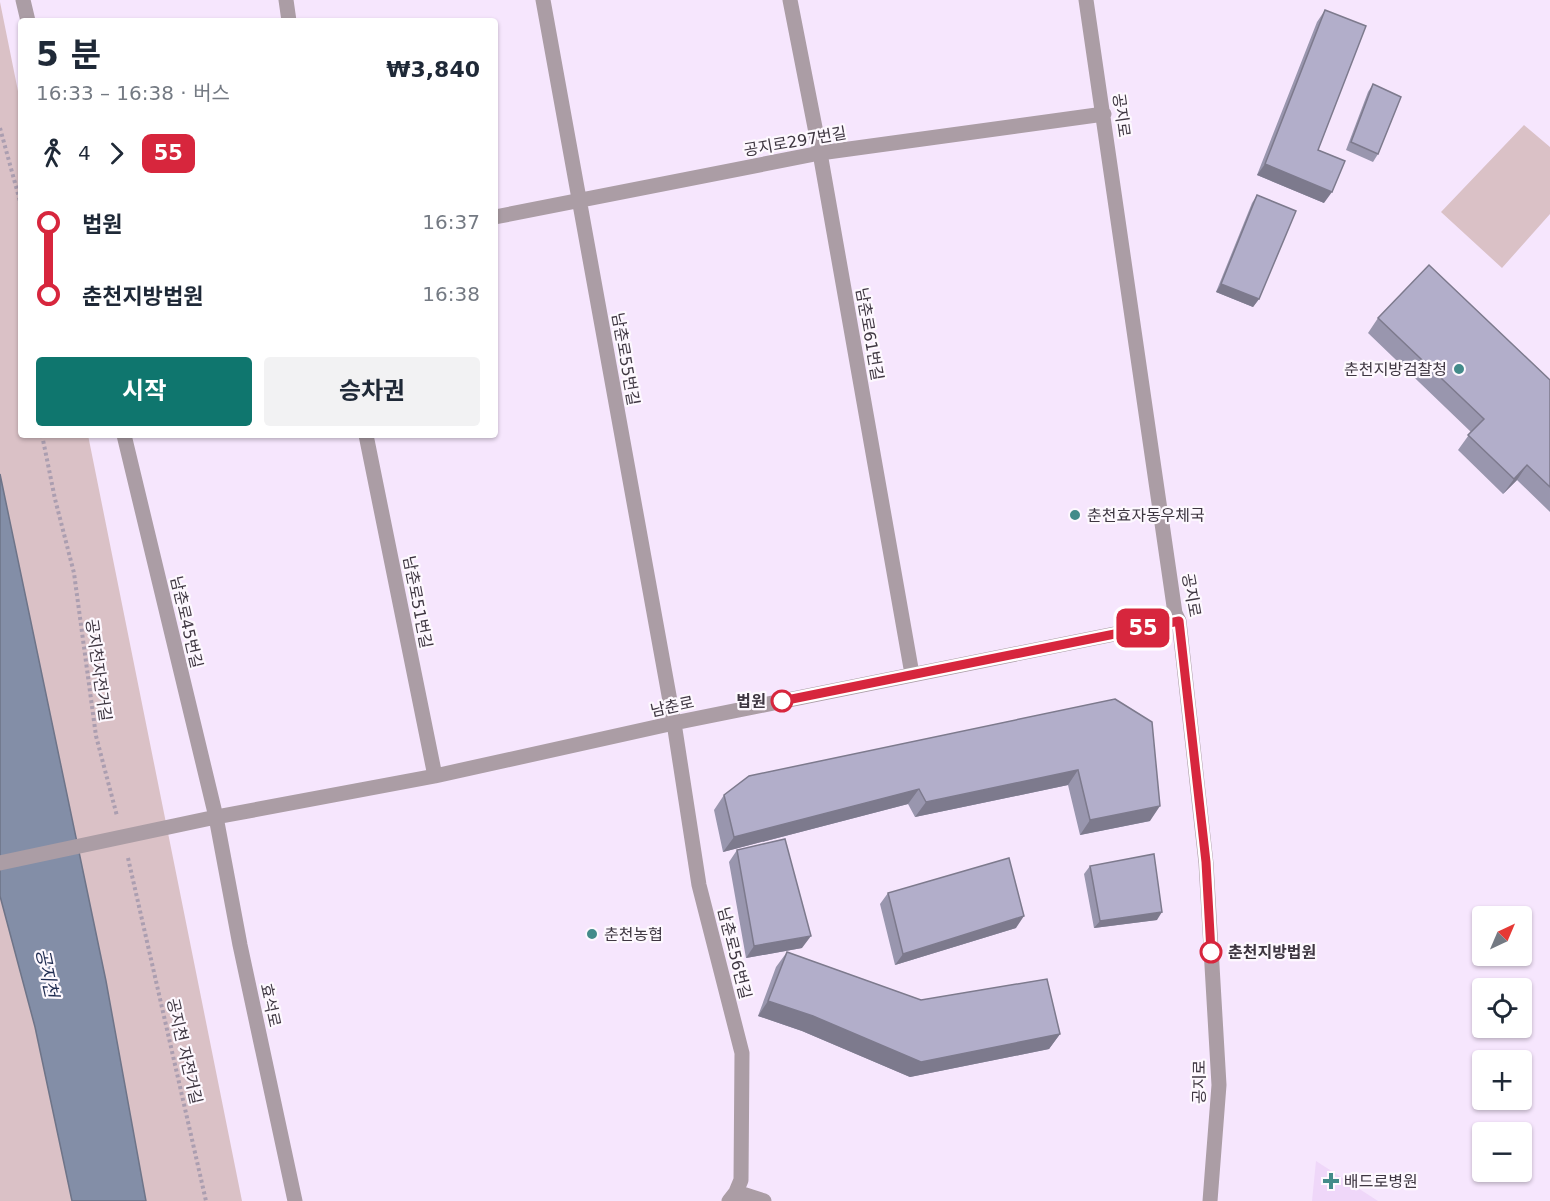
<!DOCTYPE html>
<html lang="ko">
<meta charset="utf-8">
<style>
:root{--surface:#fff;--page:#f2f2f3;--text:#1f2937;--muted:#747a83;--accent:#0f766e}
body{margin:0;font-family:"DejaVu Sans","Noto Sans KR",sans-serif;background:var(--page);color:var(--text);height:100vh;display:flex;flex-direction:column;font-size:22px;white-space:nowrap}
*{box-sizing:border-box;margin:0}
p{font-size:20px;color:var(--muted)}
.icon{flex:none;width:33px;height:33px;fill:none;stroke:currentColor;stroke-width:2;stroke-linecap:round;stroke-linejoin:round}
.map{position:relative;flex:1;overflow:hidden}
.sheet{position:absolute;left:18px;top:18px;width:480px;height:420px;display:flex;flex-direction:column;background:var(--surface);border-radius:6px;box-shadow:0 2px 4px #0004}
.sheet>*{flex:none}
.badge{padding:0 12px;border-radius:9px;font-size:21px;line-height:39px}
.needle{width:39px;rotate:44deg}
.fabs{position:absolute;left:1472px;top:906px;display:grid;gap:12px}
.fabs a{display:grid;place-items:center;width:60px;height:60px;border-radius:6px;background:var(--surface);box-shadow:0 2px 4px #0004;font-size:30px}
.map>.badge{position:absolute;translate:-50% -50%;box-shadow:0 0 0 3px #fff}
.legs{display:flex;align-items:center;gap:9px;height:66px;padding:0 18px;font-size:20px}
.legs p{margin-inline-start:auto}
.head{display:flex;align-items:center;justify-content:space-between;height:102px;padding:0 18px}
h1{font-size:33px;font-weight:700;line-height:45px}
.button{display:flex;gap:12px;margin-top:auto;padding:12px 18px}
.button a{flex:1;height:69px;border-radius:6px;background:var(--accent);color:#fff;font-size:24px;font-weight:700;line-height:69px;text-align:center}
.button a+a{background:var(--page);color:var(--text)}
ul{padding:0 18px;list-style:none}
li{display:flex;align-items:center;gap:21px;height:72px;font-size:22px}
li i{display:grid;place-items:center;width:9px;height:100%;margin:0 8px;background:currentColor}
li i::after{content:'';width:15px;height:15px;margin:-8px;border:4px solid;border-radius:50%;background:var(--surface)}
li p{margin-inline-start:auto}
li:first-child i{background:linear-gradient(#0000 50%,currentColor 0)}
li:last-child i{background:linear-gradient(currentColor 50%,#0000 0)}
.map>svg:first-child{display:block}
.built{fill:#efd7f9}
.green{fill:#dac1c6}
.water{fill:#838ea7;stroke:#6e7488;stroke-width:1.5}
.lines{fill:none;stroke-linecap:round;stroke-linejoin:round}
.path{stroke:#ab9eb0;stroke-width:4;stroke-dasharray:3 3;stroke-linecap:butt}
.minor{stroke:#ab9da5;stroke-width:15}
.wall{fill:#9996ae}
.shaded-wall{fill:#7d7a8d}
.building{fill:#b2aeca;stroke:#7d7a8d;stroke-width:1.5}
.line-1-casing{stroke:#fff;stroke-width:14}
.line-1{stroke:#d7263d;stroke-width:9}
.poi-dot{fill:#438b8a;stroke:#fdf8fe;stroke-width:2}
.stop-1-dot{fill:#fff;stroke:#d7263d;stroke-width:3}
.labels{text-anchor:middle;stroke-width:4.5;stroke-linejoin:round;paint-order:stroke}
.street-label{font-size:16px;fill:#3e3641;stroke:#fdf8fe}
.poi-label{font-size:16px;fill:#3e3641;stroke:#fdf8fe;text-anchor:start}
.stop-label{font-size:16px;font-weight:bold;fill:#3e3641;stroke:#fdf8fe;text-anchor:end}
.water-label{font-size:18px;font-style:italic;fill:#1e2b50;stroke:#fdf8fe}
</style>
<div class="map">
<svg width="1550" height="1201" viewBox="0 0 1550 1201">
<rect width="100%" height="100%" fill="#f6e6fd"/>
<path class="built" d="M 1316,1161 L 1378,1201 L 1312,1201 Z"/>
<path class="green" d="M 0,2 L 21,106 L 21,435 L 88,435 L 242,1201 L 146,1201 L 106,981 L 0,474 Z
M 1524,125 L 1550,147 L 1550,214 L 1502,268 L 1441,212 Z
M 0,896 L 35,1027 L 72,1201 L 0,1201 Z"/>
<path class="water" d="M 0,474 L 106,981 L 146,1201 L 72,1201 L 35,1027 L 0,896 Z"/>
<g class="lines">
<path class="path" d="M 0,128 L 21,205
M 42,435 L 55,499 L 74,573 L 96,736 L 117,816
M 128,858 L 206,1201"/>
<path class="minor" d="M 23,0 L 28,21
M 286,0 L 289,21
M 543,0 L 674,723 L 699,885 L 742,1053 L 741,1180 L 736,1192 L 729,1201
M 790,0 L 820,153 L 912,674
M 1086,0 L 1175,613 L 1179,621 L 1206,863 L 1219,1085 L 1210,1201
M 495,217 L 820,153 L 1104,114
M 124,435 L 216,817 L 240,945 L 295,1201
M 366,435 L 435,776
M 0,863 L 216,817 L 435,776 L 674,723 L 1179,621
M 736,1192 L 764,1201"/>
</g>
<path class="wall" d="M 1325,10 L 1318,150 L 1324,203 L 1257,175 L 1317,22 Z
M 1373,84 L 1378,154 L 1373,162 L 1346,150 L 1368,92 Z
M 1257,195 L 1259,299 L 1253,307 L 1216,292 L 1252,203 Z
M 1378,318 L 1550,380 L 1550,512 L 1517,480 L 1503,494 L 1458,450 L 1471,432 L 1368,333 Z
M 1115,699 L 1150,821 L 1080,835 L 1068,785 L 915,817 L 908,804 L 723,852 L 714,810 L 724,795 Z
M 737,850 L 802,948 L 746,958 L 729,862 Z
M 1090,866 L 1157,920 L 1094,928 L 1084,874 Z
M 888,893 L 1016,928 L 895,965 L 880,904 Z
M 787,952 L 921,1000 L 1060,1034 L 1049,1049 L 910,1077 L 802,1031 L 758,1016 L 776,967 Z"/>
<path class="shaded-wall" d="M 1265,164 L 1332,192 L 1324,203 L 1257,175 Z
M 1221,284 L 1259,299 L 1253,307 L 1216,292 Z
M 1527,465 L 1517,480 L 1503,494 L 1514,479 Z
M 1078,770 L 1068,785 L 915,817 L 926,802 Z
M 919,789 L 908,804 L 723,852 L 734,837 Z
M 1160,806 L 1150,821 L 1080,835 L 1090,820 Z
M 1162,912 L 1157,920 L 1094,928 L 1100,921 Z
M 1024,916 L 1016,928 L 895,965 L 903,954 Z
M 811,936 L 802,948 L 746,958 L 754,946 Z
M 768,1001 L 1060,1034 L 1049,1049 L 910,1077 L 802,1031 L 758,1016 Z"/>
<path class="building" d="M 1325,10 L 1366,26 L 1318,150 L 1345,161 L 1332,192 L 1265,164 Z
M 1373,84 L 1401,97 L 1378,154 L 1351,142 Z
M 1257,195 L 1296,211 L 1259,299 L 1221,284 Z
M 1429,265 L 1550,380 L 1550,487 L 1527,465 L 1514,479 L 1468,435 L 1484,419 L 1378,318 Z
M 1115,699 L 1152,722 L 1160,806 L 1090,820 L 1078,770 L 926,802 L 919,789 L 734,837 L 724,795 L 749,776 Z
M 785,839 L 811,936 L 754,946 L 737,850 Z
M 1154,854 L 1162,912 L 1100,921 L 1090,866 Z
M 1009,858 L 1024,916 L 903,954 L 888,893 Z
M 787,952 L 921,1000 L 1047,979 L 1060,1034 L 921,1062 L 813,1016 L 768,1001 Z"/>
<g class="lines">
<g class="line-1-casing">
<path id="line-1" d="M 782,701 L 1179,621 L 1206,862 L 1211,952"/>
</g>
<use href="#line-1" class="line-1"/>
</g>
<g class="poi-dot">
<circle cx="1459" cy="369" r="6"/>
<circle cx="1075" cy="515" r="6"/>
<circle cx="592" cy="934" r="6"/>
<path d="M1328 1172h6v6h6v6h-6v6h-6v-6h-6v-6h6z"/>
</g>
<g class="stop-1-dot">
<circle cx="782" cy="701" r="10"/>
<circle cx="1211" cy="952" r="10"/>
</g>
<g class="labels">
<g class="street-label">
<text transform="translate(1122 115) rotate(82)" y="6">공지로</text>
<text transform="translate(795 141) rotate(-10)" y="6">공지로297번길</text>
<text transform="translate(870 334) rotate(80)" y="6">남춘로61번길</text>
<text transform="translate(626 359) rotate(80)" y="6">남춘로55번길</text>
<text transform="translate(1192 595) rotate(80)" y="6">공지로</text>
<text transform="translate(418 602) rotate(79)" y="6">남춘로51번길</text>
<text transform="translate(187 622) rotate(77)" y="6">남춘로45번길</text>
<text transform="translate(99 670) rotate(82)" y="6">공지천자전거길</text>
<text transform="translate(672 706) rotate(-12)" y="6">남춘로</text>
<text transform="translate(735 953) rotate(76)" y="6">남춘로56번길</text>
<text transform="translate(271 1005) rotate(78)" y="6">효석로</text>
<text transform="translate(185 1051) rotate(77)" y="6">공지천 자전거길</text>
<text transform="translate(1199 1082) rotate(-90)" y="6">공지로</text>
</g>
<g class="poi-label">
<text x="1447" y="375" text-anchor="end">춘천지방검찰청</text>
<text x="1087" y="521">춘천효자동우체국</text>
<text x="604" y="940">춘천농협</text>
<text x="1344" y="1187">배드로병원</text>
</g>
<g class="stop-label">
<text x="766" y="707">법원</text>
<text x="1228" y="958" text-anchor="start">춘천지방법원</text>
</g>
<g class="water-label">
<text transform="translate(47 973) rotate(78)" y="6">공지천</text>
</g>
</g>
</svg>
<div class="fabs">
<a><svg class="needle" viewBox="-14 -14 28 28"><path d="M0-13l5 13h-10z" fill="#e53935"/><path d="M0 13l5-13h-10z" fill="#747a83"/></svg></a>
<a><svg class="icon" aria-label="locate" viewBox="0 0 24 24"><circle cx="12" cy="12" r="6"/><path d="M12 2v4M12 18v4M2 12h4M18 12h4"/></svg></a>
<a>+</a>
<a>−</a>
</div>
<b class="badge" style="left:1143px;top:628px;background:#d7263d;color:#fff">55</b>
<section class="sheet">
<div class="head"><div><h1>5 분</h1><p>16:33 – 16:38 · 버스</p></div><b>₩3,840</b></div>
<div class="legs"><svg class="icon" aria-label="walk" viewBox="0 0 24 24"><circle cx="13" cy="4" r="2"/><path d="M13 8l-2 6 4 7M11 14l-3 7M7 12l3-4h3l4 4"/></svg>4<svg class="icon" aria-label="forward" viewBox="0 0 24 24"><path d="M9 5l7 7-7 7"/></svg><b class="badge" style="background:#d7263d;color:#fff">55</b></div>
<ul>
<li><i style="color:#d7263d"></i><b>법원</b><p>16:37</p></li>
<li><i style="color:#d7263d"></i><b>춘천지방법원</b><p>16:38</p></li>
</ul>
<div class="button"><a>시작</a><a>승차권</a></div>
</section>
</div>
